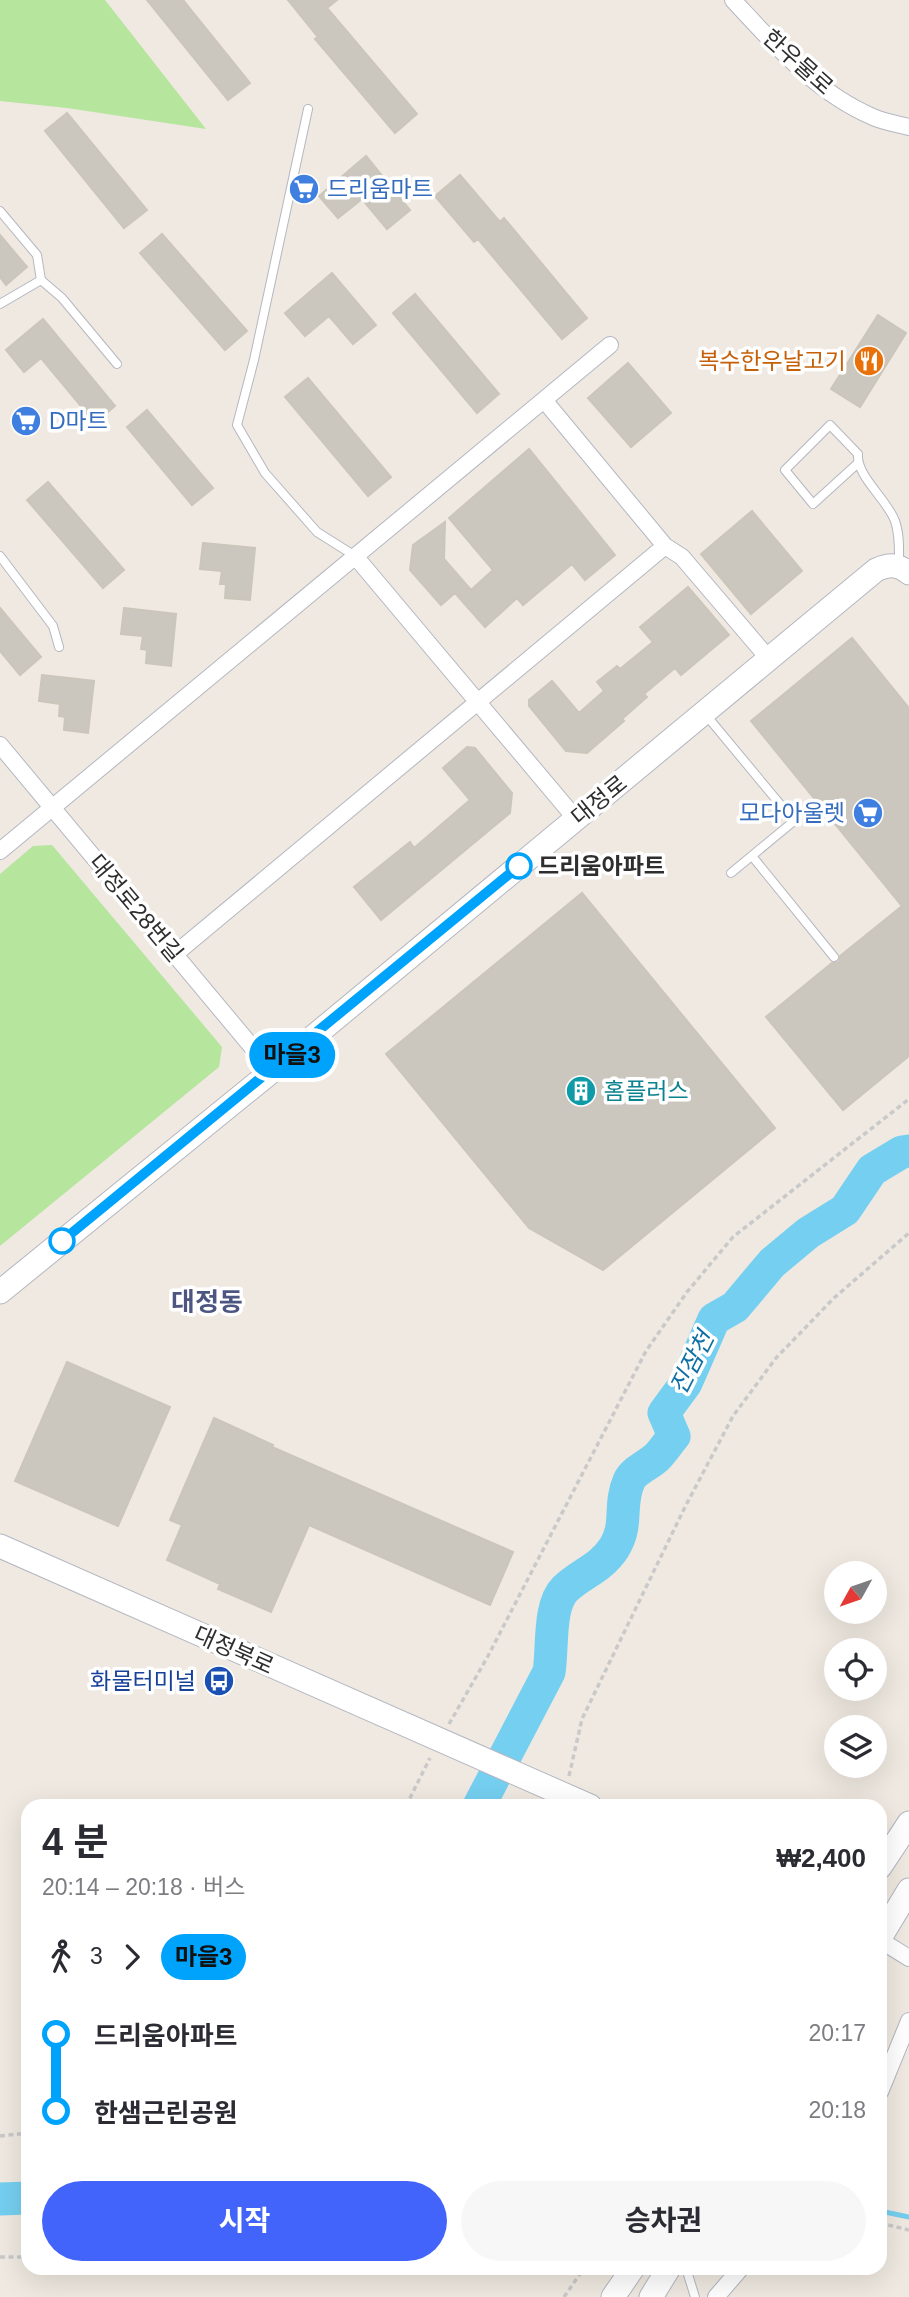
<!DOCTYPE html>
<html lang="ko">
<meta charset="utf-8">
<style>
:root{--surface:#fff;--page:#f7f7f7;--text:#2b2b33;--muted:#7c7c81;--accent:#4264fb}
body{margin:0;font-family:Helvetica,"Noto Sans KR",sans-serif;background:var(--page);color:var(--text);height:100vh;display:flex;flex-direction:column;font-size:26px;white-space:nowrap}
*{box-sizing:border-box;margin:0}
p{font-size:23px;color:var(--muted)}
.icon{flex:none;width:38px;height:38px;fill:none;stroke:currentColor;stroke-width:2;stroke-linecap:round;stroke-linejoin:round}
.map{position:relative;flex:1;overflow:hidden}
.sheet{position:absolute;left:21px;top:1799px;width:866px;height:476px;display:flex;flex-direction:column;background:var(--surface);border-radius:21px;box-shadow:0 7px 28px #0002}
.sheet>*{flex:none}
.badge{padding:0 14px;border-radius:23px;font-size:24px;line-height:46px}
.needle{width:46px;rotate:230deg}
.buttons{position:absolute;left:824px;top:1561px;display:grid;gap:14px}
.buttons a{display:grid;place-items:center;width:63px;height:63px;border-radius:50%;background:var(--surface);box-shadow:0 7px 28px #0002;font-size:35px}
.map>.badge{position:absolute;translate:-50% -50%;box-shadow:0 0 0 4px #fff}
.legs{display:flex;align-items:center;gap:10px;height:77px;padding:0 21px;font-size:23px}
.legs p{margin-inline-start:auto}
.summary{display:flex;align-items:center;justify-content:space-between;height:119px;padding:0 21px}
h1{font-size:38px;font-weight:700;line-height:52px}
.action{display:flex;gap:14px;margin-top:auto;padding:14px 21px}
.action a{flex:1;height:80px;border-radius:42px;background:var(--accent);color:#fff;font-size:28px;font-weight:700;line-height:80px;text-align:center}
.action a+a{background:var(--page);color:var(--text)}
ul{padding:0 21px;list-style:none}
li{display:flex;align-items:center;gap:24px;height:77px;font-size:26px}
li i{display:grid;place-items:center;width:10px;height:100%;margin:0 9px;background:currentColor}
li i::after{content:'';width:18px;height:18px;margin:-9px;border:5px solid;border-radius:50%;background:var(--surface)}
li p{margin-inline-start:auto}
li:first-child i{background:linear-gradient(#0000 50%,currentColor 0)}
li:last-child i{background:linear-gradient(currentColor 50%,#0000 0)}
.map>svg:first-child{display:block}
.green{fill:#b6e59e}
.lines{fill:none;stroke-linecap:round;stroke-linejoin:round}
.stream{stroke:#75cff0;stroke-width:5}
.river{stroke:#75cff0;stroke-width:33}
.building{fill:#cbc7bf;stroke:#cbc5ba;stroke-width:2}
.lane-casing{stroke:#b4b7c1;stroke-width:10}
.street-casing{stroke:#b4b7c1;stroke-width:18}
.secondary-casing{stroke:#b4b7c1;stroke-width:25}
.path{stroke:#c9c9c9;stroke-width:3.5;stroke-dasharray:5 3.5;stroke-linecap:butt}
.lane{stroke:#fff;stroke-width:8}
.street{stroke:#fff;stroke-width:16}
.secondary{stroke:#fff;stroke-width:23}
.line-1-casing{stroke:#fff;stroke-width:16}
.line-1{stroke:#00a3fb;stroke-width:10}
.stop-1-dot{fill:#fff;stroke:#00a3fb;stroke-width:3.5}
.labels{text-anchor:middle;stroke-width:7;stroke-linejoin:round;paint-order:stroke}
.street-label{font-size:23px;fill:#2e2e2e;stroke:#fff}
.shop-label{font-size:23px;fill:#366cbe;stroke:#fff;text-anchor:start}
.food-label{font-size:23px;fill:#c56008;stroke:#fff;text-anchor:end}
.stop-label{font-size:23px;font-weight:bold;fill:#2e2e2e;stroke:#fff;text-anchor:start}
.culture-label{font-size:23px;fill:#0d838f;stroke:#fff;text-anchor:start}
.transit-label{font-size:23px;fill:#164399;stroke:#fff;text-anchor:end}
.water-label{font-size:24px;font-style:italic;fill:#0d6fa3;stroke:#fff}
.quarter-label{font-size:26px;font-weight:bold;fill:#4d5680;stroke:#fff}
</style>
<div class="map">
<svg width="909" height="2297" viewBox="0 0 909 2297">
<rect width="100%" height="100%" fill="#efe9e1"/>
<path class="green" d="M 0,0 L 105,0 L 206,129 L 67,108 L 0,101 Z
M 52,845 L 222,1047 L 219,1067 L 0,1246 L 0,874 L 33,846 Z"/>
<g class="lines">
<path class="stream" d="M 880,2211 L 909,2217"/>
<path class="river" d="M 479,1806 L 549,1672 C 553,1649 548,1606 565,1589 C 582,1573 600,1569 614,1548 C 629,1524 618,1506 629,1481 C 633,1471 649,1465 657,1457 C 663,1451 668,1443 674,1436 L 664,1413 L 686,1383 L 714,1319 L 735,1307 L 772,1263 L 808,1233 L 845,1210 L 872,1170 L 902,1152 L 909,1151
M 0,2199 L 28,2198"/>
</g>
<path class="building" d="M 147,0 L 183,0 L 250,83 L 228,100 Z
M 288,0 L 337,0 L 327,8 L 417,114 L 395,133 L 315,39 L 318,37 Z
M 67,113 L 147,210 L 124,228 L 45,131 Z
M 366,156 L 410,210 L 387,229 L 362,199 L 338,218 L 319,196 Z
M 460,175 L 500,222 L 504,218 L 587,318 L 562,339 L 478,239 L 474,242 L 435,196 Z
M 162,234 L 247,331 L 225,350 L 140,253 Z
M 0,235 L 27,267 L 6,285 L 0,277 Z
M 332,273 L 376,325 L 353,344 L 329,316 L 305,336 L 285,313 Z
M 415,294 L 499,394 L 477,413 L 393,313 Z
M 878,315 L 906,333 L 860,407 L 831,389 Z
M 43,319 L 115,406 L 95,423 L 41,358 L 24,372 L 6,350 Z
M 628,363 L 671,413 L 631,447 L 588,398 Z
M 308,378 L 391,477 L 368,496 L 285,397 Z
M 147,410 L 213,488 L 192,505 L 127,427 Z
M 529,449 L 615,555 L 585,580 L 572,564 L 523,605 L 517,598 L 485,627 L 455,593 L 441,605 L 410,570 L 413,545 L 445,522 L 444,559 L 471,590 L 493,570 L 449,518 Z
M 48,482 L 124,570 L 103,588 L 27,500 Z
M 752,511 L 802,571 L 751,614 L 701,554 Z
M 203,543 L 255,548 L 250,600 L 225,598 L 226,584 L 220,584 L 222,571 L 200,569 Z
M 688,587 L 729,635 L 681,675 L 675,668 L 644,694 L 647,697 L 622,719 L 624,721 L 587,753 L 566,751 L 529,706 L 529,700 L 552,681 L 579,713 L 604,691 L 597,682 L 617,666 L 620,669 L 653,642 L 640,627 Z
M 0,608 L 41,657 L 20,675 L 0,651 Z
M 124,608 L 176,614 L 171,666 L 146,663 L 147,650 L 141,649 L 143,636 L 121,634 Z
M 852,638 L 909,708 L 909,1056 L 843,1110 L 766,1017 L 832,963 L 839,962 L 840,956 L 902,906 L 751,721 Z
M 42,675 L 94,681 L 88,733 L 64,730 L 65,717 L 59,716 L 60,704 L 39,701 Z
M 467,747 L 475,748 L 512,793 L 510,813 L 381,920 L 354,887 L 410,842 L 414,848 L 470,800 L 443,768 Z
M 582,893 L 775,1128 L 603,1270 L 529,1228 L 386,1054 Z
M 67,1362 L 170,1407 L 118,1526 L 15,1481 Z
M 214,1418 L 273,1445 L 272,1447 L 513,1552 L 490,1605 L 309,1525 L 271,1612 L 218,1589 L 220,1584 L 167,1560 L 182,1525 L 170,1520 Z"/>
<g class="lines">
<g class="lane-casing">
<path id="lane" d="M 308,109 L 254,360 L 237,425 L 265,473 L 317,532 L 355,556
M 0,211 L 37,255 L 41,280 L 62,298 L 117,364
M 0,304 L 41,280
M 857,464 L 813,504 L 785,470 L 830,425 L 858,454 C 856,476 887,499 895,521 C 900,535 899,551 899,565
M 0,556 L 53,626 L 59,647
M 706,715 L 794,821 L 731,873
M 752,856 L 834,957
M 686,2268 L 695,2297"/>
</g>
<g class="street-casing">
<path id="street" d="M 733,0 C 774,44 816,93 873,117 C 884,122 897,124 909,127
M 544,400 L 665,546 L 682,557 L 769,659
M 355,556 L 576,819
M 0,745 L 272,1071
M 0,851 L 610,345
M 175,954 L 665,546
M 880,1940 L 909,1958
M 880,2092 L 909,2021
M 716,2297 L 741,2268"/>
</g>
<g class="secondary-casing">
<path id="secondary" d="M 0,1292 L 272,1071 L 876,570 C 890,564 897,564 909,573
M 0,1546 L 590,1806
M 880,1867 L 909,1823
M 880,1938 L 909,1890
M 613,2297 L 633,2268
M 651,2297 L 669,2268"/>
</g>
<path class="path" d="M 449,1724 L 488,1656 L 646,1351 L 687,1292 L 733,1237 L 909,1099
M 569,1776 L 582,1719 L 685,1507 L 733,1416 L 776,1358 L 834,1298 L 909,1233
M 406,1806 L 430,1758
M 0,2136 L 28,2133
M 880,2223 L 909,2230
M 0,2257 L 28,2257
M 564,2297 L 584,2268"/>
<use href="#lane" class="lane"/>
<use href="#street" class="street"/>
<use href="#secondary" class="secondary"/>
</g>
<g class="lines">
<g class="line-1-casing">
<path id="line-1" d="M 62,1241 L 519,866"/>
</g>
<use href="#line-1" class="line-1"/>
</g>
<defs>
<g id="supermarket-disc" transform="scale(1.575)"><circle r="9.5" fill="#3f7fe0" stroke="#fff"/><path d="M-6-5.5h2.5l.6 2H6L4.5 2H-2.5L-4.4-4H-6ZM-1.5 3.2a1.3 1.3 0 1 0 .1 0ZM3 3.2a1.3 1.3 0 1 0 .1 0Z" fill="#fff"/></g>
<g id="restaurant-disc" transform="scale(1.575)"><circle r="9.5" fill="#e8710a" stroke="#fff"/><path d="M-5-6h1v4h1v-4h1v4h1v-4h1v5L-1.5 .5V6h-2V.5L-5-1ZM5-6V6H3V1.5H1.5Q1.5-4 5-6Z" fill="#fff"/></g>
<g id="building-disc" transform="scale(1.575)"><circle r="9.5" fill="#0f9aa8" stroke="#fff"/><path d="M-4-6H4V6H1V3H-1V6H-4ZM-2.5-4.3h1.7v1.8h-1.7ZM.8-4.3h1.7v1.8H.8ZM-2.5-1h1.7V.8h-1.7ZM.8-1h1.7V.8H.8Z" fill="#fff"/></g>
<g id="bus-disc" transform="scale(1.575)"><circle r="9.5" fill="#1a4fb4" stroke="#fff"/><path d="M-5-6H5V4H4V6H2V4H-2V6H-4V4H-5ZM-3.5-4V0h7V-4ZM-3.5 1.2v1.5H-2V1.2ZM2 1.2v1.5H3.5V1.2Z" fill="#fff"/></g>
</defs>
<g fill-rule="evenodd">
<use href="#supermarket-disc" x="304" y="189"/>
<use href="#restaurant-disc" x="869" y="361"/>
<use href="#supermarket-disc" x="26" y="421"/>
<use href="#supermarket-disc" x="868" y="813"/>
<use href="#building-disc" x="581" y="1091"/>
<use href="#bus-disc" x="219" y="1681"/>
</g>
<g class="stop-1-dot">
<circle cx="519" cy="866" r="12"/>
<circle cx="62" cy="1241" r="12"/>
</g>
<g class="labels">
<g class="street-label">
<text transform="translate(798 62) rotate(42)" y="8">한우물로</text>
<text transform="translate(599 800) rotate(-39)" y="8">대정로</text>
<text transform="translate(136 908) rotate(50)" y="8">대정로28번길</text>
<text transform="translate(234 1650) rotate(24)" y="8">대정북로</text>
</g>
<g class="shop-label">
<text x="327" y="197">드리움마트</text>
<text x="49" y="429">D마트</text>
<text x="845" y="821" text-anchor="end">모다아울렛</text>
</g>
<g class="food-label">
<text x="846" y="369">복수한우날고기</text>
</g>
<g class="stop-label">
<text x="538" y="874">드리움아파트</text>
</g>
<g class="culture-label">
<text x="604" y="1099">홈플러스</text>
</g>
<g class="transit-label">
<text x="196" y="1689">화물터미널</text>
</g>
<g class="water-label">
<text transform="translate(692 1363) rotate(-63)" y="8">진잠천</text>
</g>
<g class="quarter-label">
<text x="207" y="1311">대정동</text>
</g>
</g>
</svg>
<div class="buttons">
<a><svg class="needle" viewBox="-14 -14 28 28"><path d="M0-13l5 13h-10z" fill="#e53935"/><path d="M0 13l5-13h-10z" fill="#7c7c81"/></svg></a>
<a><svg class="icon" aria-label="locate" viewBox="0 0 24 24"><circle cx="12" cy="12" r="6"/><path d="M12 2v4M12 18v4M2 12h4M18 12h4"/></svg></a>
<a><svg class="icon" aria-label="layers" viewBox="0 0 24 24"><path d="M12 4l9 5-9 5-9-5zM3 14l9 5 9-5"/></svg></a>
</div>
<b class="badge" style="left:292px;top:1055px;background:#00a3fb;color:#111">마을3</b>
<section class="sheet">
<div class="summary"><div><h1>4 분</h1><p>20:14 – 20:18 · 버스</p></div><b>₩2,400</b></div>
<div class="legs"><svg class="icon" aria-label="walk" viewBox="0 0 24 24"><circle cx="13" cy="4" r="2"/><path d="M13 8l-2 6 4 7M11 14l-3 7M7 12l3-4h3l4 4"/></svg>3<svg class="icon" aria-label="forward" viewBox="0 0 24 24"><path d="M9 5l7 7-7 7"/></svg><b class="badge" style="background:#00a3fb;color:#111">마을3</b></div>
<ul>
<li><i style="color:#00a3fb"></i><b>드리움아파트</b><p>20:17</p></li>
<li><i style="color:#00a3fb"></i><b>한샘근린공원</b><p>20:18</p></li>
</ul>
<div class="action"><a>시작</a><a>승차권</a></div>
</section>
</div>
